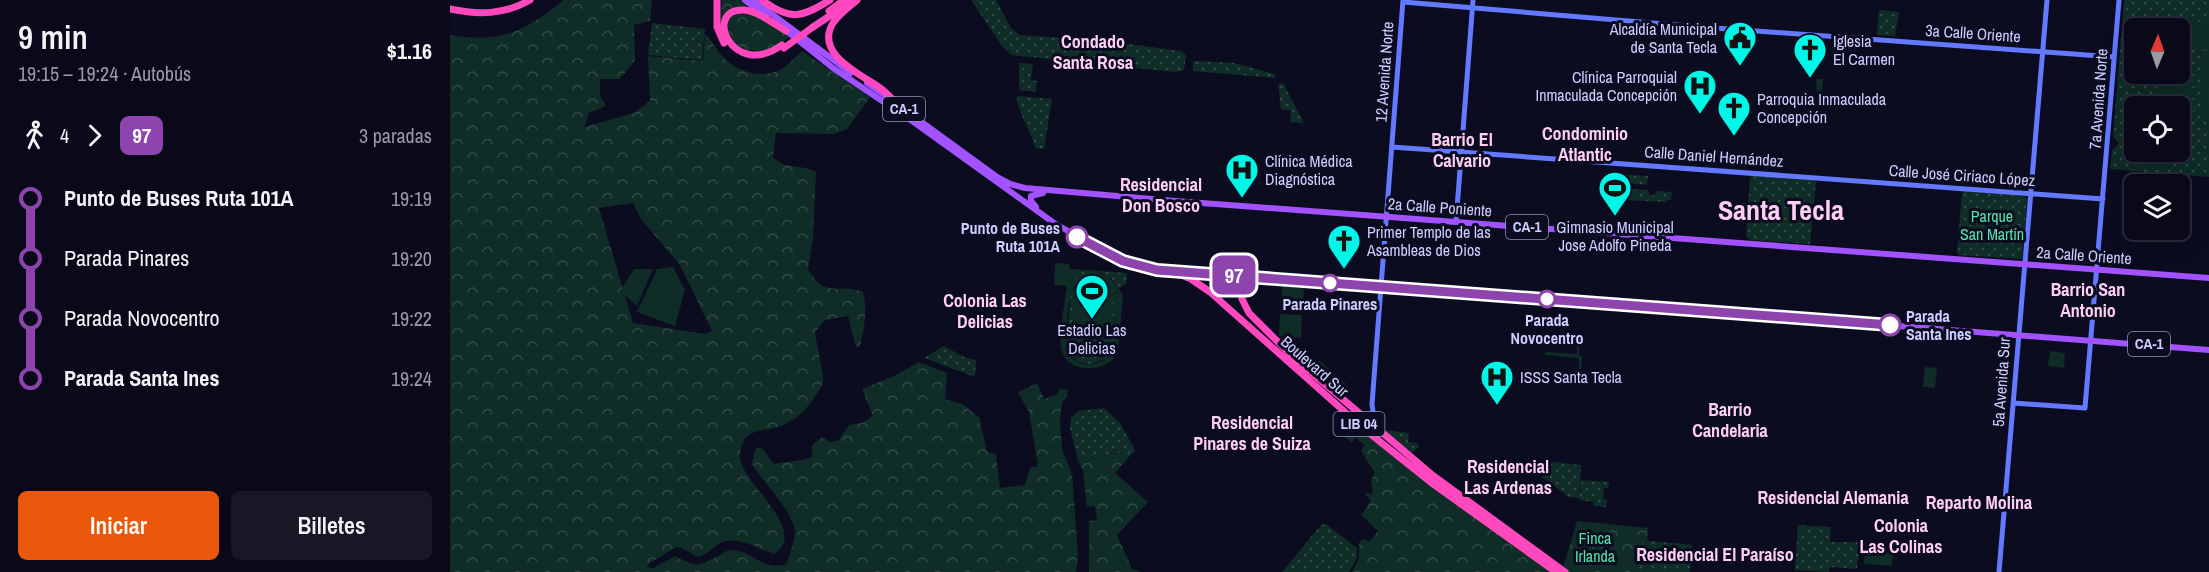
<!DOCTYPE html>
<html lang="es">
<meta charset="utf-8">
<style>
:root{--surface:#090919;--page:#171726;--text:#f1f3f6;--muted:#999aa2;--line:#292a38;--accent:#ea580c}
body{margin:0;font-family:"Archivo Narrow",sans-serif;background:var(--page);color:var(--text);height:100vh;display:flex;flex-direction:column;font-size:22px;white-space:nowrap}
*{box-sizing:border-box;margin:0}
p{font-size:20px;color:var(--muted)}
.icon{flex:none;width:33px;height:33px;fill:none;stroke:currentColor;stroke-width:2;stroke-linecap:round;stroke-linejoin:round}
.map{position:relative;flex:1;overflow:hidden}
.details{display:flex;flex-direction:column;background:var(--surface);width:450px}
.details>*{flex:none}
.badge{padding:0 12px;border-radius:9px;font-size:21px;line-height:39px}
.needle{width:39px;rotate:2deg}
.fabs{position:absolute;left:1674px;top:18px;display:grid;gap:12px}
.fabs a{display:grid;place-items:center;width:66px;height:66px;border-radius:9px;background:var(--surface);box-shadow:0 6px 24px #0002,0 0 0 2px var(--line);font-size:30px}
.map>.badge{position:absolute;translate:-50% -50%;box-shadow:0 0 0 3px #fff}
.legs{display:flex;align-items:center;gap:9px;height:66px;padding:0 18px;font-size:20px}
.legs p{margin-inline-start:auto}
.summary{display:flex;align-items:center;justify-content:space-between;height:102px;padding:0 18px}
h1{font-size:33px;font-weight:600;line-height:45px}
.button{display:flex;gap:12px;margin-top:auto;padding:12px 18px}
.button a{flex:1;height:69px;border-radius:9px;background:var(--accent);color:#fff;font-size:24px;font-weight:600;line-height:69px;text-align:center}
.button a+a{background:var(--page);color:var(--text)}
ul{padding:0 18px;list-style:none}
li{display:flex;align-items:center;gap:21px;height:60px;font-size:22px}
li i{display:grid;place-items:center;width:9px;height:100%;margin:0 8px;background:currentColor}
li i::after{content:'';width:15px;height:15px;margin:-8px;border:4px solid;border-radius:50%;background:var(--surface)}
li p{margin-inline-start:auto}
li:first-child i{background:linear-gradient(#0000 50%,currentColor 0)}
li:last-child i{background:linear-gradient(currentColor 50%,#0000 0)}
main{display:flex;flex:1;min-height:0}
.map>svg:first-child{display:block}
.grass{fill:url(#grass-dots);fill-rule:evenodd}
.forest{fill:url(#forest-crowns);fill-rule:evenodd}
.garden{fill:#0f2c26;fill-rule:evenodd}
.lines{fill:none;stroke-linecap:round;stroke-linejoin:round}
.secondary{stroke:#6379ff;stroke-width:5}
.primary{stroke:#a253ff;stroke-width:6}
.highway{stroke:#ff47be;stroke-width:7}
.highway-bridge{stroke:#ff47be;stroke-width:7}
.line-1-casing{stroke:#fff;stroke-width:14}
.line-1{stroke:#8e44ad;stroke-width:9}
.stop-1-dot{fill:#fff;stroke:#8e44ad;stroke-width:3}
.labels{text-anchor:middle;stroke-width:6;stroke-linejoin:round;paint-order:stroke}
.shield{fill:#0c0c21;stroke:#9294bc;stroke-width:1.5}
.shield-label{font-size:15px;font-weight:bold;fill:#cccfff}
.poi-label{font-size:16px;fill:#cccfff;stroke:#0c0c21;text-anchor:start}
.street-label{font-size:16px;fill:#cccfff;stroke:#0c0c21}
.park-label{font-size:16px;fill:#52e5a8;stroke:#0c0c21}
.stop-label{font-size:16px;font-weight:bold;fill:#cccfff;stroke:#0c0c21}
.neighbourhood-label{font-size:18px;font-weight:bold;fill:#ffcef5;stroke:#0c0c21}
.town-label{font-size:28px;font-weight:bold;fill:#ffcef5;stroke:#0c0c21}
</style>
<main>
<section class="details">
<div class="summary"><div><h1>9 min</h1><p>19:15 – 19:24 · Autobús</p></div><b>$1.16</b></div>
<div class="legs"><svg class="icon" aria-label="walk" viewBox="0 0 24 24"><circle cx="13" cy="4" r="2"/><path d="M13 8l-2 6 4 7M11 14l-3 7M7 12l3-4h3l4 4"/></svg>4<svg class="icon" aria-label="forward" viewBox="0 0 24 24"><path d="M9 5l7 7-7 7"/></svg><b class="badge" style="background:#8e44ad;color:#fff">97</b><p>3 paradas</p></div>
<ul>
<li><i style="color:#8e44ad"></i><b>Punto de Buses Ruta 101A</b><p>19:19</p></li>
<li><i style="color:#8e44ad"></i><span>Parada Pinares</span><p>19:20</p></li>
<li><i style="color:#8e44ad"></i><span>Parada Novocentro</span><p>19:22</p></li>
<li><i style="color:#8e44ad"></i><b>Parada Santa Ines</b><p>19:24</p></li>
</ul>
<div class="button"><a>Iniciar</a><a>Billetes</a></div>
</section>
<div class="map">
<svg width="1759" height="572" viewBox="0 0 1759 572">
<defs>
<pattern id="grass-dots" width="8" height="8" patternUnits="userSpaceOnUse" patternTransform="scale(1.5)"><rect width="8" height="8" fill="#0f2c26"/><path d="M2 2h.1M6 6h.1" fill="none" stroke="#314a47" stroke-width="1.8" stroke-linecap="round"/></pattern>
<pattern id="forest-crowns" width="20" height="18" patternUnits="userSpaceOnUse" patternTransform="scale(1.5)"><rect width="20" height="18" fill="#0f2c26"/><path d="M2 6a3 3 0 1 1 6 0M12 15a3 3 0 1 1 6 0" fill="none" stroke="#314a47"/></pattern>
</defs>
<rect width="100%" height="100%" fill="#0c0c21"/>
<path class="grass" d="M 521,0 L 546,0 L 561,28 L 570,35 L 647,40 L 732,51 L 736,56 L 734,70 L 725,72 L 561,55 L 552,46 Z
M 1674,0 L 1759,0 L 1759,177 L 1660,169 L 1662,150 L 1669,143 L 1663,137 ZM 1684,28 L 1730,28 L 1730,74 L 1684,74 ZM 1684,106 L 1730,106 L 1730,152 L 1684,152 Z
M 1429,10 L 1449,12 L 1445,36 L 1427,35 Z
M 202,23 L 255,29 L 252,60 L 198,55 Z
M 743,61 L 784,63 L 825,74 L 825,78 L 743,71 Z
M 569,63 L 583,64 L 581,80 L 587,81 L 586,92 L 569,90 Z
M 833,83 L 854,123 L 840,122 L 841,111 L 831,109 L 828,85 Z
M 567,96 L 602,99 L 594,149 L 586,148 C 581,132 567,111 567,96 Z
M 1166,174 L 1198,176 L 1197,185 L 1177,183 L 1175,203 L 1169,203 L 1171,183 L 1165,182 Z
M 1302,176 L 1363,180 L 1366,182 L 1360,244 L 1300,240 L 1296,236 L 1300,178 Z
M 1179,189 L 1197,190 L 1200,195 L 1205,195 L 1206,191 L 1222,192 L 1221,200 L 1217,200 L 1217,202 L 1178,200 Z
M 1514,191 L 1574,196 L 1577,199 L 1572,257 L 1570,259 L 1509,255 L 1507,252 L 1512,193 Z
M 623,269 L 677,273 L 676,284 L 669,288 C 655,267 640,270 622,282 Z
M 641,279 L 657,283 L 667,295 L 662,353 L 655,359 L 641,364 L 628,362 L 618,353 L 616,347 L 621,293 C 626,284 632,281 641,279 Z
M 494,346 L 514,357 L 526,360 L 525,377 L 474,358 Z
M 858,360 L 870,361 L 896,384 L 889,391 L 860,368 Z
M 654,408 L 670,423 L 685,450 L 628,460 L 620,428 L 621,418 L 628,411 Z
M 905,420 L 920,436 L 914,445 L 906,437 L 902,443 L 893,435 Z
M 936,430 L 959,433 L 958,442 L 967,443 L 969,447 L 962,453 L 965,456 L 964,458 L 936,434 Z
M 1094,461 L 1131,465 L 1129,498 L 1119,497 L 1092,477 Z
M 1131,480 L 1159,482 L 1158,488 L 1154,488 L 1153,499 L 1157,500 L 1156,507 L 1144,506 L 1144,502 L 1129,500 Z
M 876,524 L 907,548 L 907,558 L 899,572 L 832,572 L 871,525 Z
M 1348,525 L 1381,527 L 1380,542 L 1410,542 L 1407,569 L 1380,567 L 1379,572 L 1345,570 Z
M 1192,540 L 1242,545 L 1240,572 L 1185,572 Z"/>
<path class="forest" d="M 114,0 L 202,0 L 200,21 L 184,25 L 185,60 L 170,79 L 150,79 L 150,96 L 156,106 L 139,113 L 134,127 L 184,113 L 200,101 L 198,56 L 253,61 L 255,34 C 262,40 266,50 273,57 C 287,72 310,79 330,70 C 338,66 345,57 352,51 L 420,97 L 397,129 L 384,134 L 326,133 L 323,157 C 335,170 352,164 366,172 L 363,238 L 358,270 C 363,276 368,285 375,287 C 388,291 399,286 413,292 C 418,310 414,328 410,346 L 406,347 L 398,316 L 375,320 L 365,332 C 366,342 374,374 373,382 C 372,387 366,394 364,398 C 357,410 346,419 333,425 C 314,433 291,426 290,456 C 289,482 361,530 324,554 C 309,549 289,536 273,542 C 264,546 258,554 248,557 L 230,547 L 224,548 L 197,565 L 202,569 L 225,556 C 245,567 249,567 268,556 C 272,554 277,550 281,550 C 303,550 312,572 337,564 C 339,554 345,542 345,532 C 345,513 312,481 302,464 L 305,449 L 311,447 L 324,464 C 336,461 350,462 362,457 L 362,445 L 373,437 L 380,442 L 388,441 L 399,425 L 412,423 L 423,416 L 412,389 L 444,376 L 469,362 L 497,373 L 495,399 L 512,404 L 529,417 L 537,451 L 546,455 L 550,488 L 575,485 L 580,468 L 588,466 L 579,412 L 568,392 L 587,383 L 594,399 L 607,394 L 610,389 L 618,390 L 617,397 L 612,402 L 610,420 L 612,449 L 622,474 L 628,555 L 626,572 L 0,572 L 0,35 C 52,44 74,31 114,0 ZM 183,203 L 191,219 L 230,265 L 262,331 L 255,334 L 183,323 L 149,208 Z
M 272,0 L 292,0 L 299,6 C 285,7 277,11 270,23 Z
M 293,12 L 305,15 L 340,36 C 334,41 327,47 320,49 C 306,54 283,50 278,35 C 276,31 278,25 278,21 L 285,14 Z
M 920,435 C 975,488 1041,528 1104,572 L 902,572 L 909,559 L 909,543 L 913,539 L 920,541 L 928,531 L 911,515 L 921,501 L 914,493 L 923,494 L 921,480 L 925,473 L 911,451 Z
M 685,450 L 665,473 L 698,502 L 667,535 L 682,569 L 691,572 L 639,572 L 639,521 L 647,520 L 645,506 L 637,507 L 633,471 L 628,460 Z
M 1127,521 L 1198,528 L 1197,541 L 1192,541 L 1185,572 L 1118,572 L 1113,568 Z"/>
<path class="garden" d="M 1714,21 L 1759,22 L 1759,47 L 1730,47 L 1730,28 L 1714,28 Z
M 1352,47 L 1370,49 L 1369,61 L 1351,60 Z
M 1753,51 L 1759,51 L 1759,113 L 1751,113 Z
M 1730,54 L 1742,54 L 1743,113 L 1730,113 L 1730,106 L 1708,106 L 1707,74 L 1730,74 Z
M 1366,79 L 1373,79 L 1371,102 L 1345,101 L 1346,98 L 1351,98 L 1351,93 L 1354,95 L 1365,96 L 1367,94 Z
M 1684,147 L 1684,152 L 1720,152 L 1719,170 L 1683,168 Z
M 605,263 L 620,264 L 619,268 L 623,269 L 622,282 L 634,274 L 643,272 L 656,275 L 666,284 L 673,295 L 668,353 C 656,374 616,375 611,348 C 609,338 615,297 617,286 L 604,285 ZM 643,279 L 657,283 L 667,295 L 662,353 C 652,366 628,370 618,353 C 614,345 618,297 623,289 C 628,282 635,280 643,279 Z
M 223,267 L 235,290 L 225,326 L 187,312 L 207,269 Z
M 184,269 L 203,269 L 187,306 L 170,291 Z
M 832,285 L 854,286 L 853,310 L 831,309 Z
M 625,288 L 664,291 L 660,353 L 620,350 Z
M 830,314 L 852,315 L 851,338 L 829,336 Z
M 1096,337 L 1130,339 L 1129,356 L 1132,356 L 1131,370 L 1129,370 L 1129,358 L 1095,355 L 1095,352 L 1127,354 L 1127,342 L 1096,340 Z
M 1600,351 L 1615,353 L 1614,368 L 1598,366 Z
M 1475,367 L 1487,368 L 1485,388 L 1473,387 Z
M 1415,551 L 1443,553 L 1442,566 L 1414,564 Z"/>
<g class="lines">
<path class="secondary" d="M 953,2 L 1238,26 L 1664,57
M 942,147 L 1653,199
M 1006,222 L 1023,0
M 1563,403 L 1635,408 L 1669,0
M 925,426 L 922,404 L 953,0
M 1549,572 L 1597,0"/>
<path class="primary" d="M 295,0 L 316,16
M 303,0 L 401,73
M 334,29 L 383,68 L 465,123 L 604,223 L 660,255 L 696,268 L 1759,350
M 417,83 L 436,96
M 444,102 L 547,177 L 560,184 L 575,188 L 725,201 L 1759,278
M 586,207 L 581,201 L 581,196 L 593,193"/>
<path class="highway" d="M 267,0 L 267,27 L 274,43
M 312,0 C 340,21 351,18 380,0
M 407,0 C 399,7 389,14 383,23 C 364,54 411,74 430,88 C 436,92 441,98 447,104
M 0,9 C 28,15 54,15 80,0
M 379,11 L 394,0
M 363,27 L 399,3
M 332,45 C 282,81 252,8 294,10 C 308,11 324,24 336,31
M 719,270 L 741,279 L 760,292 L 913,428 L 983,484 L 1106,572
M 791,276 L 792,299 L 799,313 L 843,357 L 981,474 L 1115,572
M 792,296 L 800,285 L 811,278"/>
<path class="highway-bridge" d="M 334,48 L 363,27"/>
</g>
<g class="lines">
<g class="line-1-casing">
<path id="line-1" d="M 627,237 L 673,261 L 707,270 L 1440,325"/>
</g>
<use href="#line-1" class="line-1"/>
</g>
<defs>
<g id="civic-pin" transform="scale(1.725)"><path d="M0 17L-7.5 6A9.5 9.5 0 1 1 7.5 6Z" fill="#00f7e7" stroke="#0c0c21"/><path d="M-.6-6.5H3V-4.5H.6V-3L4-1V1h2V6H-6V1h2V-1L-.6-3ZM-1.2 2.5V6h2.4V2.5Z" fill="#111"/></g>
<g id="church-pin" transform="scale(1.725)"><path d="M0 17L-7.5 6A9.5 9.5 0 1 1 7.5 6Z" fill="#00f7e7" stroke="#0c0c21"/><path d="M-1.2-6h2.4v3.5h3.3v2.4h-3.3V6h-2.4V-.1h-3.3v-2.4h3.3Z" fill="#111"/></g>
<g id="hospital-pin" transform="scale(1.725)"><path d="M0 17L-7.5 6A9.5 9.5 0 1 1 7.5 6Z" fill="#00f7e7" stroke="#0c0c21"/><path d="M-5-5h3v3.5h4V-5h3V5h-3V1.5h-4V5h-3Z" fill="#111"/></g>
<g id="stadium-pin" transform="scale(1.725)"><path d="M0 17L-7.5 6A9.5 9.5 0 1 1 7.5 6Z" fill="#00f7e7" stroke="#0c0c21"/><path d="M0-5a6.5 5 0 1 0 0 10a6.5 5 0 1 0 0-10ZM-3.5-1.8h7v3.6h-7Z" fill="#111"/></g>
</defs>
<g fill-rule="evenodd">
<use href="#civic-pin" x="1290" y="38"/>
<use href="#church-pin" x="1360" y="50"/>
<use href="#hospital-pin" x="1250" y="86"/>
<use href="#church-pin" x="1284" y="108"/>
<use href="#hospital-pin" x="792" y="170"/>
<use href="#stadium-pin" x="1165" y="188"/>
<use href="#church-pin" x="894" y="241"/>
<use href="#stadium-pin" x="642" y="291"/>
<use href="#hospital-pin" x="1047" y="377"/>
</g>
<g class="stop-1-dot">
<circle cx="627" cy="237" r="10"/>
<circle cx="880" cy="283" r="8"/>
<circle cx="1097" cy="299" r="8"/>
<circle cx="1440" cy="325" r="10"/>
</g>
<g class="labels">
<g class="shield">
<rect x="433" y="97" width="42" height="24" rx="4.5"/>
<rect x="1056" y="215" width="42" height="24" rx="4.5"/>
<rect x="1678" y="332" width="42" height="24" rx="4.5"/>
<rect x="883.5" y="412" width="51" height="24" rx="4.5"/>
</g>
<g class="shield-label">
<text x="454" y="114">CA-1</text>
<text x="1077" y="232">CA-1</text>
<text x="1699" y="349">CA-1</text>
<text x="909" y="429">LIB 04</text>
</g>
<g class="poi-label">
<text x="1267" y="35" text-anchor="end">Alcaldía Municipal<tspan x="1267" dy="18">de Santa Tecla</tspan></text>
<text x="1383" y="47">Iglesia<tspan x="1383" dy="18">El Carmen</tspan></text>
<text x="1227" y="83" text-anchor="end">Clínica Parroquial<tspan x="1227" dy="18">Inmaculada Concepción</tspan></text>
<text x="1307" y="105">Parroquia Inmaculada<tspan x="1307" dy="18">Concepción</tspan></text>
<text x="815" y="167">Clínica Médica<tspan x="815" dy="18">Diagnóstica</tspan></text>
<text x="1165" y="233" text-anchor="middle">Gimnasio Municipal<tspan x="1165" dy="18">Jose Adolfo Pineda</tspan></text>
<text x="917" y="238">Primer Templo de las<tspan x="917" dy="18">Asambleas de Dios</tspan></text>
<text x="642" y="336" text-anchor="middle">Estadio Las<tspan x="642" dy="18">Delicias</tspan></text>
<text x="1070" y="383">ISSS Santa Tecla</text>
</g>
<g class="street-label">
<text transform="translate(1523 33) rotate(4)" y="6">3a Calle Oriente</text>
<text transform="translate(934 72) rotate(-86)" y="6">12 Avenida Norte</text>
<text transform="translate(1648 99) rotate(-86)" y="6">7a Avenida Norte</text>
<text transform="translate(1264 156) rotate(4)" y="6">Calle Daniel Hernández</text>
<text transform="translate(1512 175) rotate(4)" y="6">Calle José Ciriaco López</text>
<text transform="translate(990 207) rotate(4)" y="6">2a Calle Poniente</text>
<text transform="translate(1634 255) rotate(4)" y="6">2a Calle Oriente</text>
<text transform="translate(865 366) rotate(41)" y="6">Boulevard Sur</text>
<text transform="translate(1551 382) rotate(-86)" y="6">5a Avenida Sur</text>
</g>
<g class="park-label">
<text x="1542" y="222">Parque<tspan x="1542" dy="18">San Martín</tspan></text>
<text x="1145" y="544">Finca<tspan x="1145" dy="18">Irlanda</tspan></text>
</g>
<g class="stop-label">
<text x="610" y="234" text-anchor="end">Punto de Buses<tspan x="610" dy="18">Ruta 101A</tspan></text>
<text x="880" y="310">Parada Pinares</text>
<text x="1456" y="322" text-anchor="start">Parada<tspan x="1456" dy="18">Santa Ines</tspan></text>
<text x="1097" y="326">Parada<tspan x="1097" dy="18">Novocentro</tspan></text>
</g>
<g class="neighbourhood-label">
<text x="643" y="48">Condado<tspan x="643" dy="21">Santa Rosa</tspan></text>
<text x="1135" y="140">Condominio<tspan x="1135" dy="21">Atlantic</tspan></text>
<text x="1012" y="146">Barrio El<tspan x="1012" dy="21">Calvario</tspan></text>
<text x="711" y="191">Residencial<tspan x="711" dy="21">Don Bosco</tspan></text>
<text x="1638" y="296">Barrio San<tspan x="1638" dy="21">Antonio</tspan></text>
<text x="535" y="307">Colonia Las<tspan x="535" dy="21">Delicias</tspan></text>
<text x="1280" y="416">Barrio<tspan x="1280" dy="21">Candelaria</tspan></text>
<text x="802" y="429">Residencial<tspan x="802" dy="21">Pinares de Suiza</tspan></text>
<text x="1058" y="473">Residencial<tspan x="1058" dy="21">Las Ardenas</tspan></text>
<text x="1383" y="504">Residencial Alemania</text>
<text x="1529" y="509">Reparto Molina</text>
<text x="1451" y="532">Colonia<tspan x="1451" dy="21">Las Colinas</tspan></text>
<text x="1265" y="561">Residencial El Paraíso</text>
</g>
<g class="town-label">
<text x="1331" y="220">Santa Tecla</text>
</g>
</g>
</svg>
<div class="fabs">
<a><svg class="needle" viewBox="-14 -14 28 28"><path d="M0-13l5 13h-10z" fill="#e53935"/><path d="M0 13l5-13h-10z" fill="#999aa2"/></svg></a>
<a><svg class="icon" aria-label="locate" viewBox="0 0 24 24"><circle cx="12" cy="12" r="6"/><path d="M12 2v4M12 18v4M2 12h4M18 12h4"/></svg></a>
<a><svg class="icon" aria-label="layers" viewBox="0 0 24 24"><path d="M12 4l9 5-9 5-9-5zM3 14l9 5 9-5"/></svg></a>
</div>
<b class="badge" style="left:784px;top:275px;background:#8e44ad;color:#fff">97</b>
</div>
</main>
